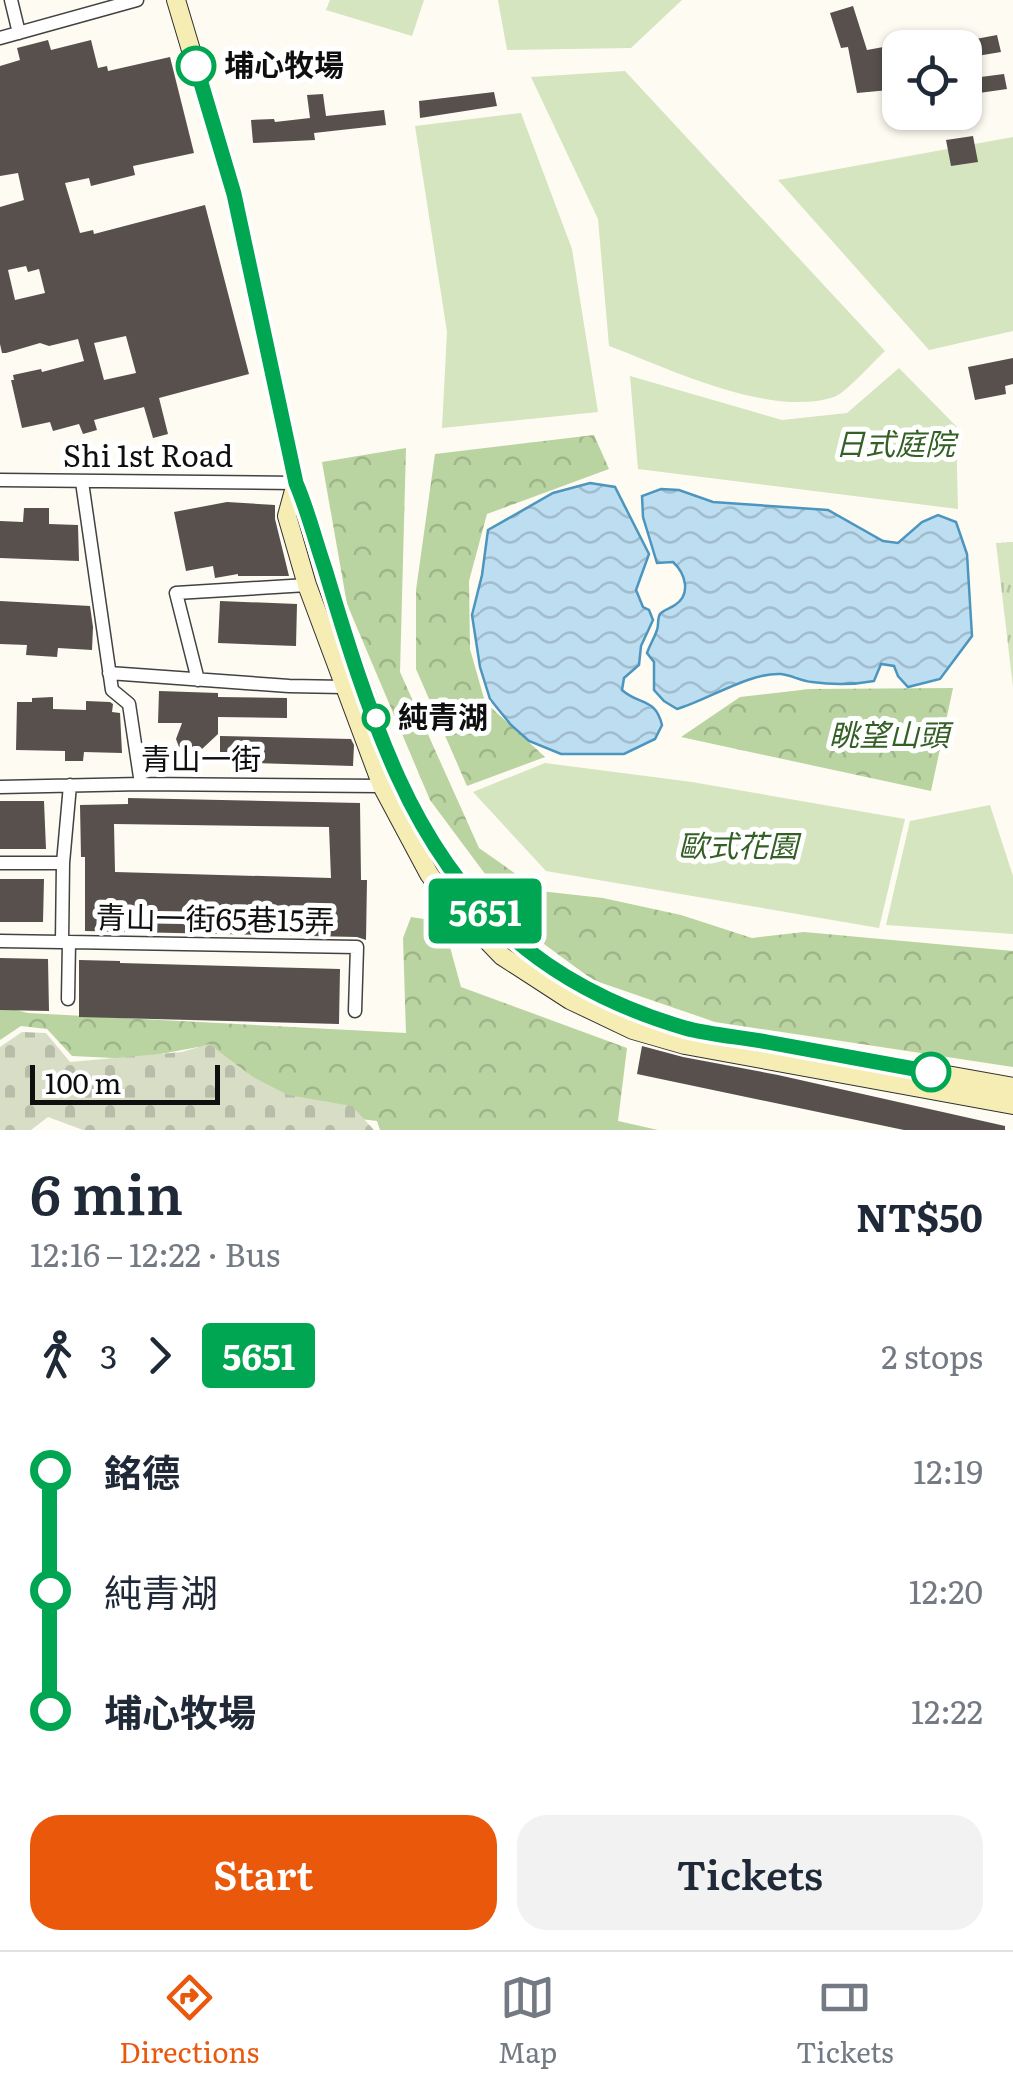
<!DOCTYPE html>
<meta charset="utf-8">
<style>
:root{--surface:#fff;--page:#f2f2f3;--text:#1f2937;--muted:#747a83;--line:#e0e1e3;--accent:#ea580c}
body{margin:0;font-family:Literata,"Noto Sans TC",serif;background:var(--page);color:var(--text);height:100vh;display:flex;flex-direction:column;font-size:38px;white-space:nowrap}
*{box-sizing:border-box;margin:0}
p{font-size:32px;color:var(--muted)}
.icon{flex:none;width:55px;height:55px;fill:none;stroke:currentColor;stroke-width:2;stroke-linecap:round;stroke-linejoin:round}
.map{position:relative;height:1130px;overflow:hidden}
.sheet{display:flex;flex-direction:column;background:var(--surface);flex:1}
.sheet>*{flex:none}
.badge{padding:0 20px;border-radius:8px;font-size:35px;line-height:65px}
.fabs{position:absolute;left:882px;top:30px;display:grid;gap:20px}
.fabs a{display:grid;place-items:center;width:100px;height:100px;border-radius:20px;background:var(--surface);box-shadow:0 2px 8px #0004;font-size:50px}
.scale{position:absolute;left:30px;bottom:25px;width:190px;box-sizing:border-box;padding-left:10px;border:5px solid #0f0f0f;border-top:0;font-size:28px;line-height:35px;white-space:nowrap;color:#0f0f0f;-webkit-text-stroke:8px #fff;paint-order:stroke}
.map>.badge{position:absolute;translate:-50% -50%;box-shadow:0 0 0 5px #fff}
.legs{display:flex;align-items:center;gap:15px;height:110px;padding:0 30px;font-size:32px}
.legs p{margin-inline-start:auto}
.head{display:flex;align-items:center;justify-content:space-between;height:170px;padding:0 30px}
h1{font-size:55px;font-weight:600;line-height:75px}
.action{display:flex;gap:20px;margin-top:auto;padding:20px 30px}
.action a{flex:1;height:115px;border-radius:30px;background:var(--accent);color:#fff;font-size:40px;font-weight:600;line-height:115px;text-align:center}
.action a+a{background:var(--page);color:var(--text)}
ul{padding:0 30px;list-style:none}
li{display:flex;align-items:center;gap:35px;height:120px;font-size:38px}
li i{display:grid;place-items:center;width:15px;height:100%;margin:0 12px;background:currentColor}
li i::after{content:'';width:25px;height:25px;margin:-12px;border:8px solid;border-radius:50%;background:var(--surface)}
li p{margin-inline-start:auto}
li:first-child i{background:linear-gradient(#0000 50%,currentColor 0)}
li:last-child i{background:linear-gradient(currentColor 50%,#0000 0)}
.tabs{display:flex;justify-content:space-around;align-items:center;height:140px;border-top:2px solid var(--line);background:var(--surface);font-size:28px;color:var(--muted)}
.tabs a{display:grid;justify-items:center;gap:5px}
.tabs .current{color:var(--accent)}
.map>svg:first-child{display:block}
.grass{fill:#d4e5bf}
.forest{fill:url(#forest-crowns)}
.cemetery{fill:url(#cemetery-stones)}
.park{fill:url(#park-tufts)}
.water{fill:url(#water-waves);stroke:#4c95bf;stroke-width:2.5}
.building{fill:#57504d;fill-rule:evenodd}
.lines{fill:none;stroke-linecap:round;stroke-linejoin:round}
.street-casing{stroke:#424242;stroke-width:15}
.secondary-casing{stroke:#313131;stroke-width:20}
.street{stroke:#fff;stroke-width:12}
.secondary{stroke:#f6edb5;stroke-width:18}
.line-1-casing{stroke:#fff;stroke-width:22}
.line-1{stroke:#00a651;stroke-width:15}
.stop-1-dot{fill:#fff;stroke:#00a651;stroke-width:5}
.labels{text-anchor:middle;stroke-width:10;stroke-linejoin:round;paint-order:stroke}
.stop-label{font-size:30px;font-weight:bold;fill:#0f0f0f;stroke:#fff;text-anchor:start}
.park-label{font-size:30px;font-style:italic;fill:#346026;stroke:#fff}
.street-label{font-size:30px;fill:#0f0f0f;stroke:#fff}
</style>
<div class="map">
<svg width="1013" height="1130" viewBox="0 0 1013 1130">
<defs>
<pattern id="forest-crowns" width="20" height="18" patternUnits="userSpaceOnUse" patternTransform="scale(2.5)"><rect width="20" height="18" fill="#b9d4a0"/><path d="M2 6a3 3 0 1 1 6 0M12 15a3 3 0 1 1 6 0" fill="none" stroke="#9eb589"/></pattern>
<pattern id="cemetery-stones" width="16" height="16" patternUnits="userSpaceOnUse" patternTransform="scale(2.5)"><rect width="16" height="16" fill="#d7dec5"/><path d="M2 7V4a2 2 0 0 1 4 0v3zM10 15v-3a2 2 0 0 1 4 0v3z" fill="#b7bda8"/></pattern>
<pattern id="park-tufts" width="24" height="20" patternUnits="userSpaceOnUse" patternTransform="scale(2.5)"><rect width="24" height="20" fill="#d4e5bf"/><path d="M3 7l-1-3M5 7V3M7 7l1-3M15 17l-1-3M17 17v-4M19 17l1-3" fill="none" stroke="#b5c3a3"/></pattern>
<pattern id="water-waves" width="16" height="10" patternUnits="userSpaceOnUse" patternTransform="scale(2.5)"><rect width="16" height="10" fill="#bddef0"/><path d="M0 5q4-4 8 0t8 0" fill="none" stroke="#a1bdcd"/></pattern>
</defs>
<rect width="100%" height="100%" fill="#fefbf3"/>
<path class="grass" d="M 330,0 L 424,0 L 412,36 L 326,10 Z
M 498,0 L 682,0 L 631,48 L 507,50 Z
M 625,71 L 885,351 C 874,361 846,393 834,397 C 770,418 670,369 609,346 L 598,219 L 531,77 Z
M 521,113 L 572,249 L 598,412 L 442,428 L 447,332 L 415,126 Z
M 1013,137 L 1013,331 L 929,350 L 778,180 Z
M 899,368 L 956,426 L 958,509 L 638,469 L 630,376 L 782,420 L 847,413 Z
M 545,763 L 692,782 L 905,819 L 879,928 L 546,871 L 473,792 Z
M 990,805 L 1013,876 L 1013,934 L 886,925 L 910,821 Z"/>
<path class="forest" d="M 594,435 L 609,469 L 487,514 L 469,581 L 470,649 L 485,702 L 545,757 L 467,786 L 416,669 L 416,590 L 435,454 Z
M 406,448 L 400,672 L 479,848 L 540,891 L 603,898 L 681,915 L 752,938 L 804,932 L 1013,951 L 1013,1067 L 715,1022 L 593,980 L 529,933 L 430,800 L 347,604 L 322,462 Z
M 953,688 L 931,791 L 681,737 L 740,697 L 810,689 Z
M 411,917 L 443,922 L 461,987 L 627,1048 L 618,1121 L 658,1130 L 380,1130 L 377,1121 L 319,1114 L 230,1077 L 198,1047 L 134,1059 L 72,1056 L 47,1029 L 21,1026 L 0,1040 L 0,1006 L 28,1013 L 406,1033 L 403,938 Z"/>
<path class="cemetery" d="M 22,1032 L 46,1033 L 70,1062 L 182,1052 L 209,1044 L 253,1077 L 288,1095 L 352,1106 L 374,1130 L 83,1130 L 48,1117 L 31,1130 L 0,1130 L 0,1047 Z"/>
<path class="park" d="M 1013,542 L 1013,687 L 996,543 Z"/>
<path class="water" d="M 590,483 L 615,487 L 649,554 L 636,590 L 643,607 L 649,610 L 653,620 L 641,646 L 639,665 L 624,678 L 622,690 C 640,706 655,697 662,725 L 655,739 L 624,754 L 561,754 L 529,741 L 511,725 L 490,699 L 480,667 L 472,615 L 482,575 L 488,530 L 553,493 Z
M 661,489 L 679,490 L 713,502 L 828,510 L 883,541 L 898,543 L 922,522 L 938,515 L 956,522 L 967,554 L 972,636 L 940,679 L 908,687 L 898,676 L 894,666 L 881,664 L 874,681 C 853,685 833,685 812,682 C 801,681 791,675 781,674 C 750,672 708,700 677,709 L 664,701 L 654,690 L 654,662 L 647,653 C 650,644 654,639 657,630 C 659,625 657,619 660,614 C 663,610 671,608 675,605 C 692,594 685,573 673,562 L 657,563 L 643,517 L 642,496 Z"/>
<path class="building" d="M 853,6 L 867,50 L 900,44 L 900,89 L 857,93 L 848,47 L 841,48 L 830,13 Z
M 997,35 L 1001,52 L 965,58 L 965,41 Z
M 48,40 L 51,50 L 91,40 L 98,68 L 107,66 L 108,71 L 170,57 L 194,153 L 133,166 L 135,175 L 91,186 L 89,178 L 65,183 L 80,233 L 93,230 L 94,234 L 205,205 L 249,374 L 159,398 L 168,434 L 153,438 L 144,407 L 94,420 L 97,430 L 83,434 L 79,424 L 53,431 L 50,422 L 22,428 L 11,380 L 14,380 L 13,375 L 41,369 L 42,372 L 84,361 L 78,339 L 49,346 L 40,343 L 6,353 L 2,353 L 0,344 L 0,207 L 24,200 L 18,173 L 0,176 L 0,66 L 20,60 L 17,48 ZM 26,266 L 28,272 L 39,269 L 45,293 L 15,300 L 8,270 ZM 126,336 L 136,373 L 104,380 L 94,343 Z
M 1004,74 L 1007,89 L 965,95 L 965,79 Z
M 494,92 L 497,106 L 420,118 L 419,101 Z
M 323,94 L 326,116 L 384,110 L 386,125 L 314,133 L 315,140 L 253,143 L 251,120 L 274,119 L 275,122 L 310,118 L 307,95 Z
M 973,136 L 978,162 L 951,166 L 946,140 Z
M 1013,358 L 1013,384 L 1005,386 L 1006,394 L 975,400 L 968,367 Z
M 227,502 L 275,505 L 275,519 L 289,576 L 238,576 L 238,574 L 215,578 L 213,566 L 186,571 L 174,512 Z
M 24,508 L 49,508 L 49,524 L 78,525 L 79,561 L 0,558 L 0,521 L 23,522 Z
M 0,601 L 90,606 L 93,627 L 92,650 L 58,648 L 57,657 L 26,655 L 27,645 L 0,644 Z
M 220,601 L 297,604 L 296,646 L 218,643 Z
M 159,691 L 218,693 L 218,697 L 287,698 L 287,718 L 218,717 L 218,734 L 201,750 L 188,752 L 179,747 L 176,739 L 182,723 L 158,723 Z
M 53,697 L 53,709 L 86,710 L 86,701 L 110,702 L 113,704 L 112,712 L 120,713 L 122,753 L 84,752 L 83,761 L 65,761 L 65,751 L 16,750 L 17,702 L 32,702 L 32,698 Z
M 220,736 L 351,739 L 354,745 L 353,766 L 220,762 Z
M 128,798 L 360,803 L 361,880 L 367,880 L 366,940 L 357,937 L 85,931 L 85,857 L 81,857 L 80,805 L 128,804 ZM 114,824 L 329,827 L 331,878 L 115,872 Z
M 0,801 L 44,801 L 46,849 L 0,849 Z
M 0,879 L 44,879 L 43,922 L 0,922 Z
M 0,958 L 48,959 L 49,1011 L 0,1010 Z
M 79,960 L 120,961 L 120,963 L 340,969 L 339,1024 L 79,1017 Z
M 642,1046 L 683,1057 L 778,1075 L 1005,1126 L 1005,1130 L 904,1130 L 637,1074 Z"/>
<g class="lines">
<g class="street-casing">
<path id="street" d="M 11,0 L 19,33
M 0,38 L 137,0
M 0,480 L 296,483
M 82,482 L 112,690 L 129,704 L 141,784
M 109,673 L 289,686 L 344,687
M 198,680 L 176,593 L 307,585
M 0,787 L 141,784 L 382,786 L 387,783
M 0,863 L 63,863
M 0,941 L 62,942
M 69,942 L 357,947 L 355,1011
M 68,999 L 69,942 L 62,942 L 63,863 L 70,785"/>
</g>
<g class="secondary-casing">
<path id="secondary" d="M 176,0 L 234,194 L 296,483 C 308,511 315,540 325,569 C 346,639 369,710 398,777 C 458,909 545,987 684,1027 C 720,1038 760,1041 796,1048 C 869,1061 941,1074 1013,1087
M 296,483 L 287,516 L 307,585 L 382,786 L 429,874 L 450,902 L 502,956 L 570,1000 L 633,1030 L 685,1045 L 1013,1105"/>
</g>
<use href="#street" class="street"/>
<use href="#secondary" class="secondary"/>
</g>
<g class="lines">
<g class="line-1-casing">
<path id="line-1" d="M 196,66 L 234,194 L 296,483 C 308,511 315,540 325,569 C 346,639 368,711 398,777 C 458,909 545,987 685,1028 C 711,1035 740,1037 767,1042 C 822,1052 877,1062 931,1072"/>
</g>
<use href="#line-1" class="line-1"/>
</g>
<g class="stop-1-dot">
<circle cx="196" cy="66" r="18"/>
<circle cx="376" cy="718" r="12"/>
<circle cx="931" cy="1072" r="18"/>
</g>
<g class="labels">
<g class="stop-label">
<text x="224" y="76">埔心牧場</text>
<text x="398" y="728">純青湖</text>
</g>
<g class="park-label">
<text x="895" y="455">日式庭院</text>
<text x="889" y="746">眺望山頭</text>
<text x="738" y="857">歐式花園</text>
</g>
<g class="street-label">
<text x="148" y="467">Shi 1st Road</text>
<text x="201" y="770">青山一街</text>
<text transform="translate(215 920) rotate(1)" y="10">青山一街65巷15弄</text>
</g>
</g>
</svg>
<div class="fabs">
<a><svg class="icon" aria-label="locate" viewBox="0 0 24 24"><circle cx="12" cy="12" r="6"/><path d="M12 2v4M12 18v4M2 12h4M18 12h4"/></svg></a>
</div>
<div class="scale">100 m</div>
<b class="badge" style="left:485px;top:911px;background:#00a651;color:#fff">5651</b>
</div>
<section class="sheet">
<div class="head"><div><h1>6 min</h1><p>12:16 – 12:22 · Bus</p></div><b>NT$50</b></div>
<div class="legs"><svg class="icon" aria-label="walk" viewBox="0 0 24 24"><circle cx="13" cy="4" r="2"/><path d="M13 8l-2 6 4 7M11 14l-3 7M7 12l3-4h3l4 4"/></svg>3<svg class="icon" aria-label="forward" viewBox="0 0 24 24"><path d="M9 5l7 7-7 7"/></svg><b class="badge" style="background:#00a651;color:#fff">5651</b><p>2 stops</p></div>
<ul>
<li><i style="color:#00a651"></i><b>銘德</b><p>12:19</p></li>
<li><i style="color:#00a651"></i><span>純青湖</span><p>12:20</p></li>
<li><i style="color:#00a651"></i><b>埔心牧場</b><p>12:22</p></li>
</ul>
<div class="action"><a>Start</a><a>Tickets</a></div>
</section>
<nav class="tabs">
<a class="current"><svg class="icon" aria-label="directions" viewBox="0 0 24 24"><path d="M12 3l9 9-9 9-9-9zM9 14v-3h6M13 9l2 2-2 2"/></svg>Directions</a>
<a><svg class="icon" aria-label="map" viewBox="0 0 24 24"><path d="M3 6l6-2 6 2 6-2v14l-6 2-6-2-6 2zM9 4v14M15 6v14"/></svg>Map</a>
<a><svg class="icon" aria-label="tickets" viewBox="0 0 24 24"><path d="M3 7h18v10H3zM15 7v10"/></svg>Tickets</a>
</nav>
